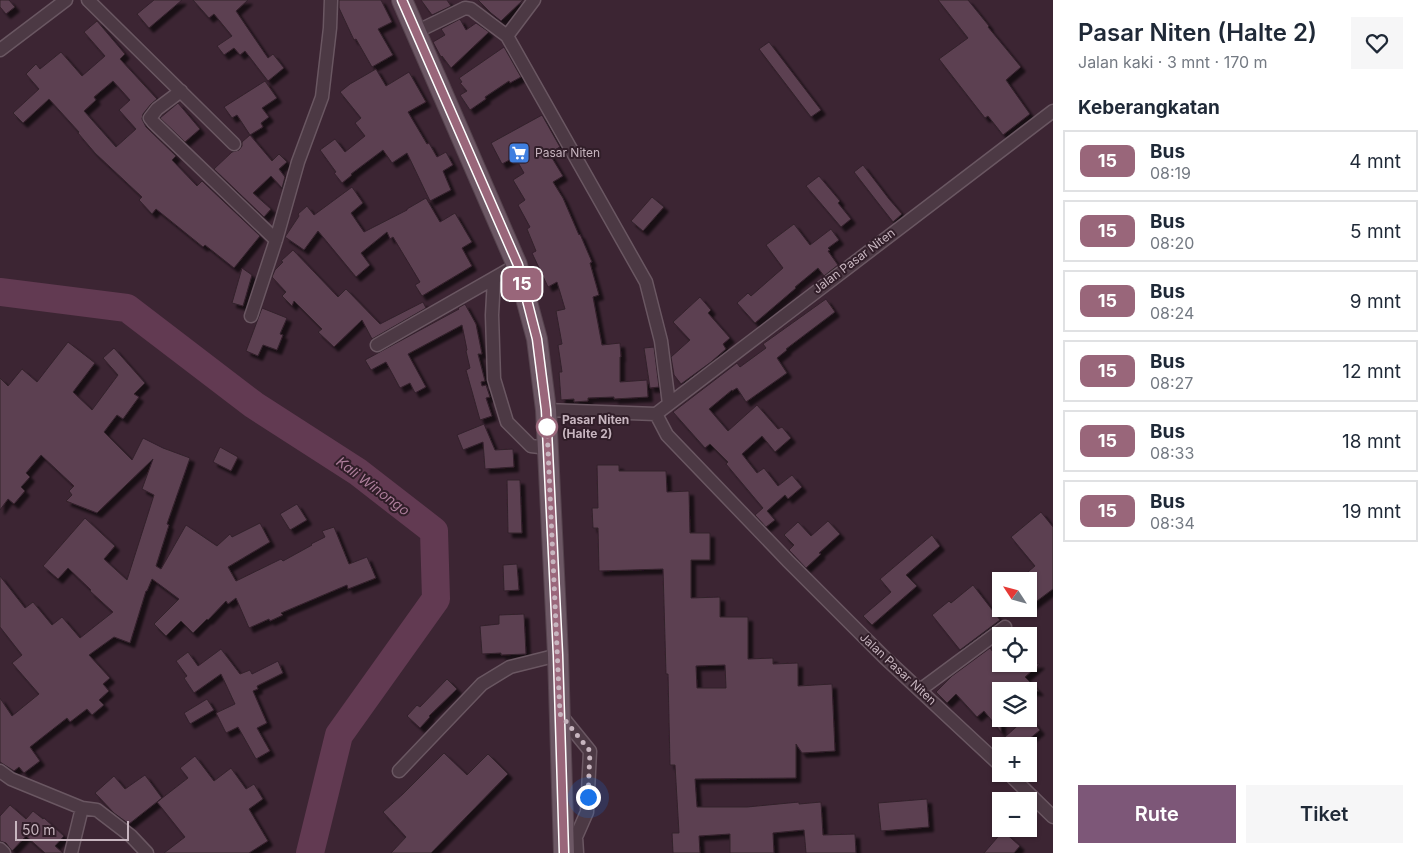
<!DOCTYPE html>
<html lang="id">
<meta charset="utf-8">
<style>
:root{--surface:#fff;--page:#f6f6f7;--text:#1f2937;--muted:#747a83;--line:#e0e1e3;--accent:#7d5778}
body{margin:0;font-family:Inter,sans-serif;background:var(--page);color:var(--text);height:100vh;display:flex;flex-direction:column;font-size:19px;white-space:nowrap}
*{box-sizing:border-box;margin:0}
p{font-size:16px;color:var(--muted)}
.icon{flex:none;width:28px;height:28px;fill:none;stroke:currentColor;stroke-width:2;stroke-linecap:round;stroke-linejoin:round}
.map{position:relative;flex:1;overflow:hidden}
.sheet{display:flex;flex-direction:column;background:var(--surface);width:375px}
.sheet>*{flex:none}
.badge{padding:0 10px;border-radius:8px;font-size:18px;line-height:32px}
.needle{width:32px;rotate:306deg}
.fabs{position:absolute;left:992px;top:572px;display:grid;gap:10px}
.fabs a{display:grid;place-items:center;width:45px;height:45px;border-radius:0px;background:var(--surface);box-shadow:0 1px 4px #0004;font-size:25px}
.scale{position:absolute;left:15px;bottom:12px;width:114px;box-sizing:border-box;padding-left:5px;border:2px solid #c7b5bf;border-top:0;font-size:14px;line-height:18px;white-space:nowrap;color:#c7b5bf;-webkit-text-stroke:4px #311e29;paint-order:stroke}
.you{position:absolute;width:25px;height:25px;margin:-12px;border:4px solid #fff;border-radius:50%;background:#1a73e8;box-shadow:0 0 0 8px #1a73e833}
.map>.badge{position:absolute;translate:-50% -50%;box-shadow:0 0 0 2px #fff}
h2{padding:0 25px;font-size:19px;line-height:45px}
.round{display:grid;place-items:center;flex:none;width:52px;height:52px;border-radius:0px;background:var(--page)}
.head{display:flex;align-items:center;justify-content:space-between;height:85px;padding:0 25px}
h1{font-size:24px;font-weight:600;line-height:38px}
.cta{display:flex;gap:10px;margin-top:auto;padding:10px 25px}
.cta a{flex:1;height:58px;border-radius:0px;background:var(--accent);color:#fff;font-size:20px;font-weight:600;line-height:58px;text-align:center}
.cta a+a{background:var(--page);color:var(--text)}
ul{padding:0;list-style:none}
li{display:flex;align-items:center;gap:15px;height:62px;margin:0 10px 8px;padding:0 15px;border:2px solid var(--line);border-radius:0px}
li div{flex:1}
li b{display:block;font-size:19px}
li em{font-style:normal}
li .badge{min-width:55px;font-weight:700;text-align:center}
main{display:flex;flex:1;min-height:0}
.map>svg:first-child{display:block}
.lines{fill:none;stroke-linecap:round;stroke-linejoin:round}
.river{stroke:#623a52;stroke-width:28}
.building{fill:#5b4151;stroke:#33202b;fill-rule:evenodd;filter:url(#shadow)}
.minor-casing{stroke:#6a5762;stroke-width:15}
.primary-casing{stroke:#55424d;stroke-width:22}
.minor{stroke:#4c3944;stroke-width:12}
.primary{stroke:#6c5764;stroke-width:20}
.line-casing{stroke:#fff;stroke-width:11}
.line{stroke:#99667a;stroke-width:8}
.walk{stroke:#c7b5bf;stroke-width:5;stroke-dasharray:0 9}
.stop-dot{fill:#fff;stroke:#99667a;stroke-width:2.5}
.labels{text-anchor:middle;stroke-width:4;stroke-linejoin:round;paint-order:stroke}
.poi-label{font-size:12px;fill:#c7b5bf;stroke:#311e29;text-anchor:start}
.street-label{font-size:12px;fill:#c7b5bf;stroke:#311e29}
.stop-label{font-size:12px;font-weight:bold;fill:#c7b5bf;stroke:#311e29;text-anchor:start}
.water-label{font-size:14px;font-style:italic;fill:#ad7e9b;stroke:#311e29}
</style>
<main>
<div class="map">
<svg width="1053" height="853" viewBox="0 0 1053 853">
<defs>
<filter id="shadow"><feDropShadow dx="4.5" dy="4.5" stdDeviation="1" flood-color="#0009"/></filter>
</defs>
<rect width="100%" height="100%" fill="#3c2533"/>
<g class="lines">
<path class="river" d="M 0,292 L 127,308 L 254,405 L 358,472 L 434,531 L 436,599 L 339,735 L 310,853"/>
</g>
<path class="building" d="M 0,0 L 9,0 L 15,7 L 6,14 L 0,7 Z
M 154,0 L 182,0 L 149,28 L 137,14 Z
M 193,0 L 248,0 L 236,11 L 268,58 L 273,54 L 284,68 L 268,81 L 245,51 L 240,55 L 234,48 L 224,55 L 217,46 L 232,36 L 214,14 L 209,18 Z
M 339,0 L 381,0 L 392,22 L 378,29 L 393,55 L 372,67 L 356,39 L 354,40 L 339,8 Z
M 421,0 L 447,0 L 451,6 L 432,15 Z
M 478,0 L 523,0 L 501,21 L 491,13 Z
M 938,0 L 968,0 L 989,26 L 988,27 L 1021,67 L 1006,80 L 1030,114 L 1003,135 L 988,116 L 985,118 L 939,59 L 968,38 Z
M 460,19 L 466,30 L 476,23 L 489,32 L 451,68 L 442,56 L 441,57 L 433,42 L 445,35 L 441,29 Z
M 97,21 L 125,54 L 120,59 L 157,99 L 151,104 L 143,114 L 142,119 L 146,127 L 176,156 L 172,160 L 197,186 L 202,181 L 260,236 L 234,268 L 205,245 L 203,247 L 156,209 L 152,214 L 139,200 L 142,197 L 95,153 L 78,133 L 79,132 L 49,99 L 23,123 L 13,113 L 39,89 L 26,74 L 36,64 L 40,69 L 61,52 L 82,76 L 105,56 L 84,32 ZM 113,81 L 130,100 L 119,110 L 136,129 L 116,147 L 84,111 L 96,100 L 94,97 Z
M 769,42 L 821,110 L 811,117 L 759,49 Z
M 504,47 L 521,77 L 510,83 L 509,81 L 485,97 L 486,99 L 470,110 L 460,95 L 467,91 L 460,83 L 462,82 L 459,78 Z
M 376,69 L 386,86 L 409,72 L 426,102 L 408,112 L 427,144 L 429,143 L 437,157 L 446,152 L 453,165 L 443,171 L 451,190 L 430,201 L 407,153 L 392,163 L 383,150 L 351,174 L 352,175 L 342,183 L 334,173 L 336,172 L 320,150 L 335,139 L 345,152 L 365,136 L 355,123 L 361,118 L 340,92 L 350,84 Z
M 265,81 L 277,98 L 262,108 L 269,117 L 261,123 L 263,127 L 250,135 L 237,115 L 232,118 L 224,107 Z
M 178,103 L 200,129 L 185,142 L 160,118 Z
M 542,115 L 560,147 L 549,153 L 563,176 L 553,182 L 563,198 L 579,235 L 580,234 L 592,262 L 590,263 L 599,295 L 593,297 L 602,345 L 620,343 L 621,357 L 620,357 L 620,382 L 647,380 L 648,397 L 614,399 L 614,397 L 588,398 L 588,401 L 574,402 L 574,399 L 561,400 L 559,372 L 562,372 L 558,345 L 562,344 L 556,311 L 565,309 L 557,282 L 548,287 L 532,253 L 536,251 L 527,229 L 530,227 L 518,205 L 525,200 L 513,180 L 524,173 L 515,157 L 502,164 L 491,143 Z
M 250,135 L 272,161 L 279,154 L 287,162 L 279,169 L 285,177 L 282,188 L 271,176 L 253,193 L 271,209 L 264,217 L 214,169 L 232,152 L 239,150 L 242,146 L 242,142 Z
M 863,165 L 889,199 L 902,214 L 893,222 L 854,172 Z
M 819,176 L 840,201 L 838,203 L 851,219 L 841,227 L 806,186 Z
M 352,187 L 363,203 L 351,213 L 364,232 L 407,210 L 407,209 L 426,198 L 440,222 L 455,213 L 472,242 L 462,248 L 472,266 L 422,296 L 415,285 L 420,282 L 393,237 L 390,239 L 387,232 L 361,253 L 370,265 L 356,277 L 318,231 L 304,250 L 285,237 L 299,216 L 298,214 L 307,206 L 314,215 Z
M 652,197 L 664,207 L 643,231 L 631,221 Z
M 794,224 L 810,245 L 831,229 L 839,240 L 828,248 L 830,250 L 828,251 L 838,265 L 824,276 L 818,268 L 795,287 L 796,288 L 755,323 L 737,303 L 748,293 L 751,296 L 783,268 L 766,245 Z
M 293,250 L 338,297 L 346,289 L 380,324 L 423,302 L 426,308 L 372,339 L 362,320 L 334,347 L 318,332 L 322,329 L 294,301 L 292,306 L 282,296 L 286,292 L 272,277 L 275,270 L 283,262 L 281,261 Z
M 242,268 L 252,275 L 243,306 L 232,303 Z
M 700,297 L 711,310 L 708,313 L 730,338 L 723,344 L 726,349 L 711,362 L 681,384 L 674,375 L 671,357 L 690,340 L 673,322 Z
M 826,299 L 835,312 L 786,349 L 787,350 L 777,358 L 787,373 L 746,402 L 737,388 L 732,391 L 732,390 L 709,409 L 728,431 L 757,405 L 778,429 L 782,427 L 791,438 L 775,452 L 762,436 L 742,454 L 757,473 L 764,468 L 778,486 L 792,475 L 802,487 L 788,499 L 785,495 L 767,511 L 775,520 L 766,527 L 755,515 L 763,508 L 726,464 L 728,462 L 710,444 L 705,448 L 673,412 L 737,363 L 740,367 L 766,348 L 763,344 Z
M 465,304 L 476,324 L 482,354 L 478,354 L 485,381 L 481,382 L 482,386 L 486,385 L 490,397 L 486,398 L 492,416 L 480,420 L 466,370 L 470,368 L 466,351 L 467,350 L 462,325 L 408,354 L 426,387 L 415,393 L 410,383 L 400,388 L 386,362 L 371,370 L 365,360 L 459,309 L 458,308 Z
M 262,308 L 287,318 L 280,334 L 283,335 L 277,350 L 263,345 L 258,356 L 246,351 Z
M 68,342 L 95,363 L 73,392 L 92,410 L 118,375 L 103,358 L 114,348 L 145,383 L 134,394 L 139,397 L 123,419 L 117,415 L 104,432 L 132,460 L 143,438 L 163,448 L 190,458 L 167,524 L 169,525 L 156,566 L 161,569 L 186,525 L 217,546 L 230,534 L 232,537 L 260,523 L 270,542 L 228,567 L 236,581 L 281,559 L 283,561 L 312,545 L 311,544 L 325,537 L 322,531 L 334,527 L 349,564 L 367,557 L 376,578 L 348,589 L 347,585 L 281,613 L 283,615 L 270,621 L 269,619 L 249,628 L 236,598 L 228,604 L 226,601 L 208,620 L 207,619 L 193,633 L 181,621 L 166,636 L 154,624 L 179,599 L 152,579 L 147,591 L 146,591 L 130,643 L 114,637 L 89,655 L 110,678 L 103,684 L 109,691 L 99,700 L 104,705 L 92,715 L 87,709 L 70,722 L 67,718 L 30,747 L 40,761 L 24,773 L 19,767 L 14,771 L 0,762 L 0,698 L 12,716 L 39,694 L 12,663 L 22,655 L 0,627 L 0,576 L 25,608 L 33,602 L 52,625 L 62,617 L 80,638 L 113,612 L 90,591 L 91,590 L 68,568 L 58,579 L 43,566 L 85,518 L 115,546 L 104,559 L 127,580 L 154,495 L 142,489 L 153,459 L 97,513 L 66,501 L 72,495 L 69,491 L 74,486 L 41,455 L 26,473 L 30,477 L 21,487 L 25,491 L 14,504 L 8,499 L 0,510 L 0,378 L 8,386 L 22,369 L 37,382 Z
M 654,347 L 659,387 L 650,388 L 644,348 Z
M 484,424 L 495,450 L 513,449 L 514,467 L 485,469 L 483,442 L 463,450 L 457,435 Z
M 220,447 L 238,457 L 231,471 L 213,462 Z
M 597,465 L 619,465 L 619,471 L 666,471 L 667,492 L 689,491 L 690,533 L 710,533 L 710,560 L 691,560 L 691,598 L 720,597 L 720,617 L 748,617 L 748,659 L 773,658 L 773,664 L 798,663 L 798,686 L 832,684 L 835,751 L 802,753 L 796,744 L 796,778 L 695,779 L 697,807 L 747,807 L 799,802 L 799,804 L 821,802 L 823,835 L 855,834 L 856,853 L 806,853 L 804,830 L 773,833 L 774,853 L 730,853 L 730,834 L 699,836 L 700,853 L 673,853 L 672,833 L 679,833 L 675,765 L 670,765 L 668,674 L 666,674 L 663,569 L 599,571 L 598,528 L 593,528 L 592,508 L 598,508 ZM 725,665 L 726,688 L 697,688 L 696,666 Z
M 507,480 L 520,480 L 522,533 L 508,533 Z
M 297,504 L 307,520 L 290,530 L 280,514 Z
M 1041,512 L 1053,527 L 1053,589 L 1029,607 L 1029,581 L 1017,581 L 1035,566 L 1011,537 Z
M 828,521 L 840,534 L 819,553 L 821,554 L 806,568 L 789,550 L 794,545 L 784,535 L 798,522 L 811,536 Z
M 932,535 L 940,546 L 906,575 L 917,586 L 872,625 L 863,616 L 891,592 L 880,579 Z
M 517,564 L 519,590 L 504,591 L 503,565 Z
M 973,585 L 1000,620 L 960,650 L 932,615 L 949,601 L 951,603 Z
M 524,614 L 526,654 L 501,655 L 501,653 L 482,654 L 480,626 L 499,624 L 499,615 Z
M 990,648 L 1006,669 L 1012,664 L 1040,664 L 1025,677 L 1039,691 L 1001,691 L 1001,732 L 984,711 L 977,717 L 956,694 L 947,703 L 936,692 L 952,676 Z
M 221,649 L 240,674 L 250,670 L 252,674 L 278,661 L 283,673 L 257,686 L 258,689 L 253,691 L 267,723 L 257,728 L 270,751 L 256,759 L 238,727 L 226,733 L 216,713 L 235,704 L 221,674 L 194,693 L 184,678 L 187,676 L 176,661 L 188,652 L 198,666 Z
M 447,679 L 457,689 L 429,716 L 430,717 L 420,728 L 407,716 L 417,705 L 420,707 Z
M 207,699 L 214,710 L 190,724 L 184,713 Z
M 1029,717 L 1040,730 L 1021,746 L 995,746 L 1025,719 L 1029,719 Z
M 444,753 L 467,775 L 488,754 L 508,774 L 431,853 L 391,853 L 406,837 L 383,812 L 403,794 Z
M 195,756 L 214,781 L 231,768 L 246,789 L 254,784 L 263,799 L 249,809 L 268,841 L 249,853 L 164,853 L 185,837 L 157,802 L 188,778 L 180,768 Z
M 145,775 L 162,798 L 129,824 L 114,813 L 95,793 L 114,776 L 125,789 Z
M 927,799 L 929,827 L 881,831 L 878,803 Z
M 10,805 L 26,819 L 33,811 L 43,819 L 44,818 L 64,836 L 55,846 L 63,853 L 45,853 L 26,836 L 12,851 L 6,843 L 0,841 L 0,816 Z
M 1003,831 L 1020,846 L 1014,853 L 984,853 Z"/>
<g class="lines">
<g class="minor-casing">
<path id="minor" d="M 88,0 L 234,144
M 416,32 L 465,8 L 471,9 L 507,36 L 646,282 L 661,341 L 669,404
M 507,36 L 534,0
M 0,50 L 66,0
M 181,91 L 157,109 L 150,118 L 153,122 L 276,240
M 494,278 L 492,315 L 494,379 L 507,422 L 531,446 L 548,448
M 251,316 L 276,240 L 298,162 L 322,97 L 330,28 L 331,0
M 377,345 L 517,265
M 546,410 L 656,414 L 1053,111
M 656,414 L 667,435 L 788,561 L 884,657 L 1001,766
M 920,690 L 1005,627
M 560,714 L 590,751 L 587,812 L 576,837 L 577,853
M 0,771 L 11,779 L 82,808 L 97,810 L 131,836 L 147,853
M 399,771 L 482,684 L 510,667 L 558,655
M 1009,774 L 1053,817
M 0,849 L 4,853
M 71,853 L 82,808"/>
</g>
<g class="primary-casing">
<path id="primary" d="M 402,0 L 517,265 L 537,339 L 546,410 L 558,655 L 564,853"/>
</g>
<use href="#minor" class="minor"/>
<use href="#primary" class="primary"/>
</g>
<g class="lines">
<g class="line-casing">
<path id="line" d="M 402,0 L 518,265 L 537,339 L 546,410 L 558,655 L 564,853"/>
</g>
<use href="#line" class="line"/>
<path class="walk" d="M 547,427 L 560,714 L 590,751 L 588,797"/>
</g>
<defs>
<g id="supermarket-square" transform="scale(1.125)"><rect x="-9" y="-9" width="18" height="18" rx="4" fill="#3f7fe0" stroke="#311e29"/><path d="M-6-5.5h2.5l.6 2H6L4.5 2H-2.5L-4.4-4H-6ZM-1.5 3.2a1.3 1.3 0 1 0 .1 0ZM3 3.2a1.3 1.3 0 1 0 .1 0Z" fill="#fff"/></g>
</defs>
<g fill-rule="evenodd">
<use href="#supermarket-square" x="519" y="153"/>
</g>
<circle class="stop-dot" cx="547" cy="427" r="10"/>
<g class="labels">
<g class="poi-label">
<text x="535" y="157">Pasar Niten</text>
</g>
<g class="street-label">
<text transform="translate(854 261) rotate(-37)" y="4">Jalan Pasar Niten</text>
<text transform="translate(898 669) rotate(43)" y="4">Jalan Pasar Niten</text>
</g>
<g class="stop-label">
<text x="562" y="424">Pasar Niten<tspan x="562" dy="14">(Halte 2)</tspan></text>
</g>
<g class="water-label">
<text transform="translate(373 486) rotate(37)" y="5">Kali Winongo</text>
</g>
</g>
</svg>
<div class="fabs">
<a><svg class="needle" viewBox="-14 -14 28 28"><path d="M0-13l5 13h-10z" fill="#e53935"/><path d="M0 13l5-13h-10z" fill="#747a83"/></svg></a>
<a><svg class="icon" aria-label="locate" viewBox="0 0 24 24"><circle cx="12" cy="12" r="6"/><path d="M12 2v4M12 18v4M2 12h4M18 12h4"/></svg></a>
<a><svg class="icon" aria-label="layers" viewBox="0 0 24 24"><path d="M12 4l9 5-9 5-9-5zM3 14l9 5 9-5"/></svg></a>
<a>+</a>
<a>−</a>
</div>
<div class="scale">50 m</div>
<div class="you" style="left:588px;top:797px"></div>
<b class="badge" style="left:522px;top:284px;background:#99667a;color:#fff">15</b>
</div>
<section class="sheet">
<div class="head"><div><h1>Pasar Niten (Halte 2)</h1><p>Jalan kaki · 3 mnt · 170 m</p></div><a class="round"><svg class="icon" aria-label="heart" viewBox="0 0 24 24"><path d="M12 20l-8-8c-3-5 5-10 8-4 3-6 11-1 8 4z"/></svg></a></div>
<h2>Keberangkatan</h2>
<ul>
<li><span class="badge" style="background:#99667a;color:#fff">15</span><div><b>Bus</b><p>08:19</p></div><em>4 mnt</em></li>
<li><span class="badge" style="background:#99667a;color:#fff">15</span><div><b>Bus</b><p>08:20</p></div><em>5 mnt</em></li>
<li><span class="badge" style="background:#99667a;color:#fff">15</span><div><b>Bus</b><p>08:24</p></div><em>9 mnt</em></li>
<li><span class="badge" style="background:#99667a;color:#fff">15</span><div><b>Bus</b><p>08:27</p></div><em>12 mnt</em></li>
<li><span class="badge" style="background:#99667a;color:#fff">15</span><div><b>Bus</b><p>08:33</p></div><em>18 mnt</em></li>
<li><span class="badge" style="background:#99667a;color:#fff">15</span><div><b>Bus</b><p>08:34</p></div><em>19 mnt</em></li>
</ul>
<div class="cta"><a>Rute</a><a>Tiket</a></div>
</section>
</main>
